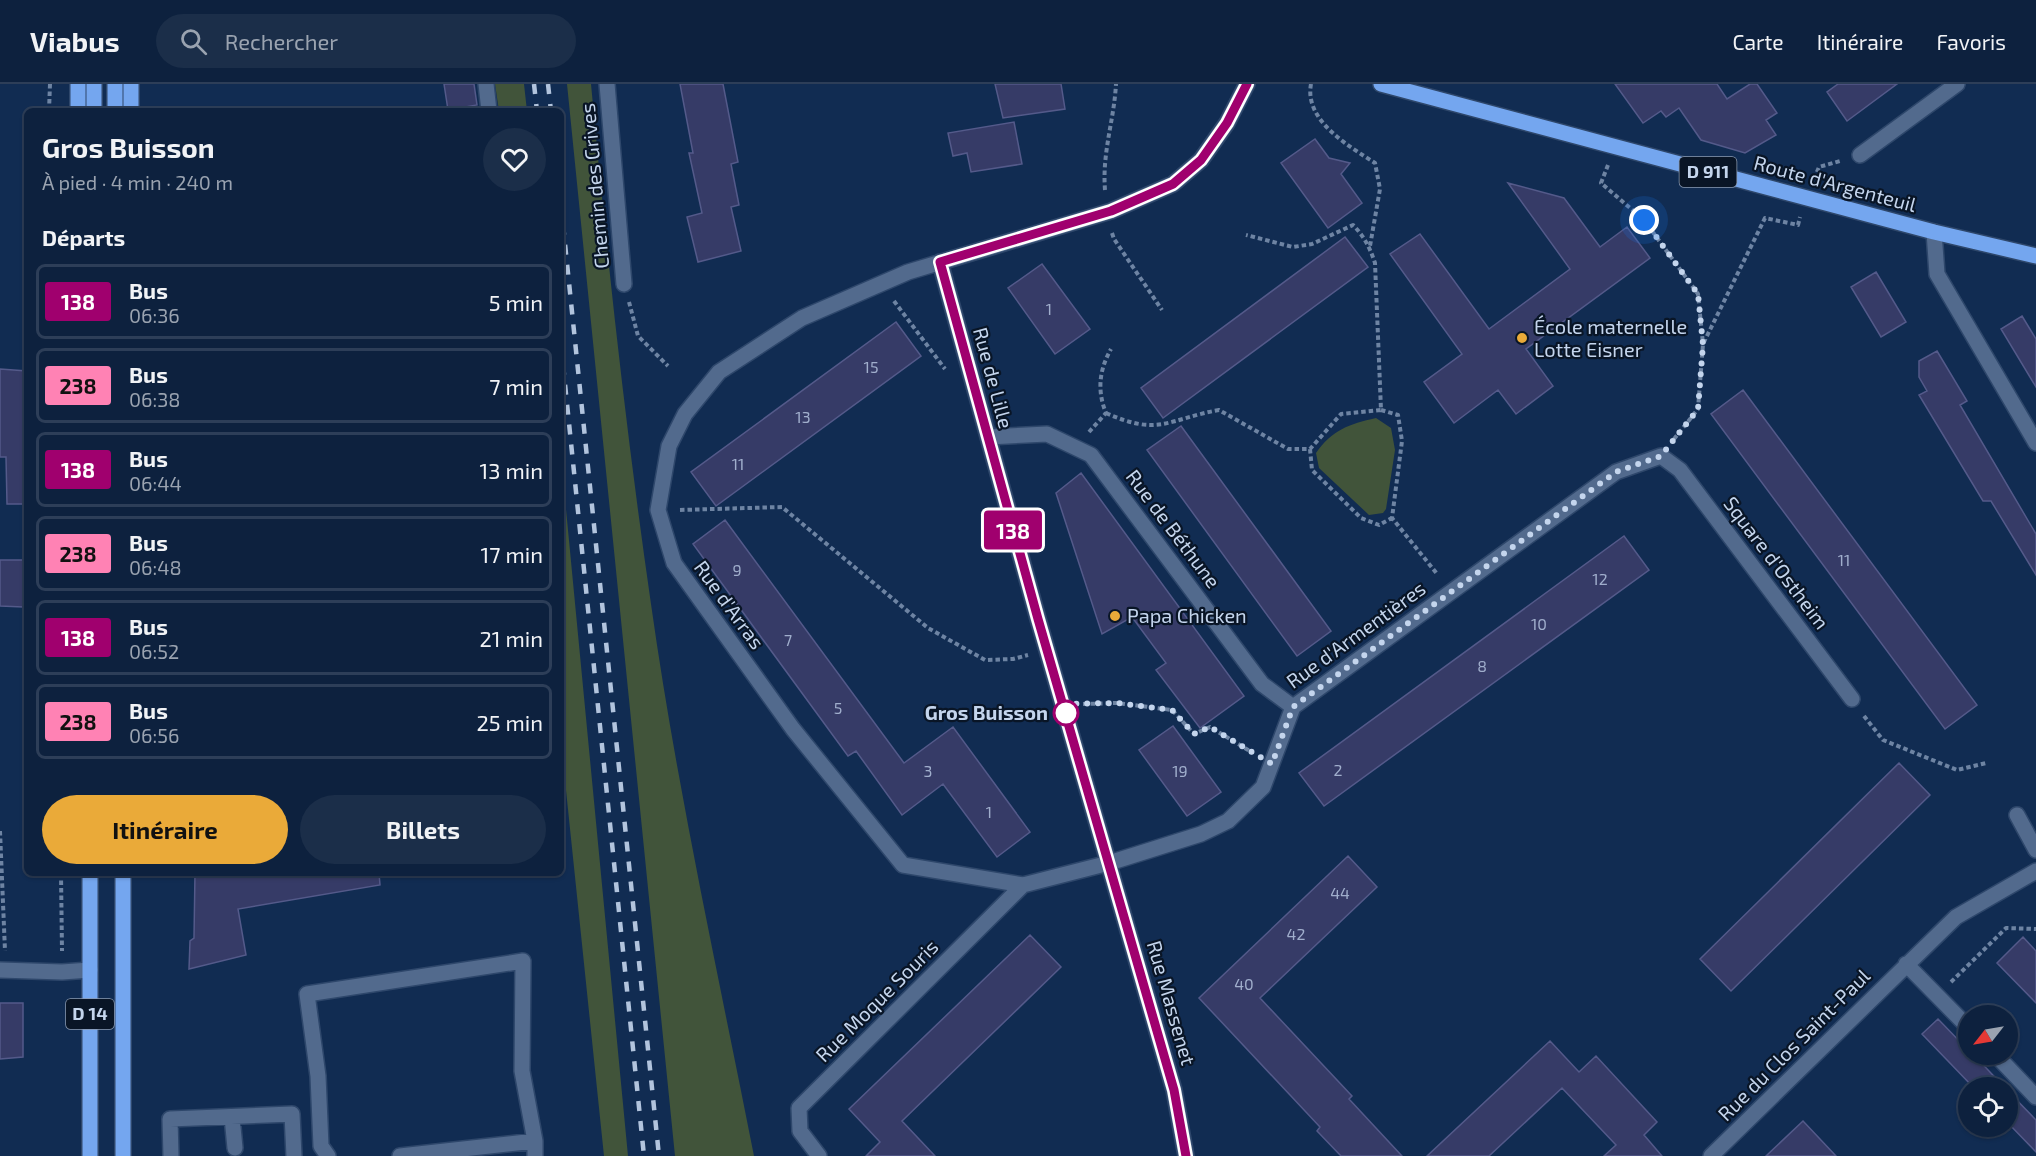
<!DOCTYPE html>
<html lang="fr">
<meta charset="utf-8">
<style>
:root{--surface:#0d213e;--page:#1b2e49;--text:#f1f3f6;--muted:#9aa3b0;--line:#2d3e58;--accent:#eaaa39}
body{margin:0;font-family:"Exo 2",sans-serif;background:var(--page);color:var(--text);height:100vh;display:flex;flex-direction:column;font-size:22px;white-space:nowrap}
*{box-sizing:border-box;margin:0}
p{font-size:20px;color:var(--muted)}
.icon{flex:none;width:33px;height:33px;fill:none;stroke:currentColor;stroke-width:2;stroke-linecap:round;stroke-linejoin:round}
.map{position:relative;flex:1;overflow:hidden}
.side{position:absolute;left:24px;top:24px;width:540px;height:768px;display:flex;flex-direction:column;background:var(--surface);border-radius:9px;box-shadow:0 2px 4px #0004,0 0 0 2px var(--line)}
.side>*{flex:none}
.badge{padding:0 12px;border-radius:4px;font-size:21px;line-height:39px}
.needle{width:39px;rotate:239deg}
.fabs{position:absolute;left:1958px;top:921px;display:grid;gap:12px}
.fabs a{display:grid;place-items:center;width:60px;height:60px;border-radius:50%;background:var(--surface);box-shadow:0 2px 4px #0004,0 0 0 2px var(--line);font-size:30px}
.you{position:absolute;width:30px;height:30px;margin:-15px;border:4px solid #fff;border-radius:50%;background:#1a73e8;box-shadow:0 0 0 9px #1a73e833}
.map>.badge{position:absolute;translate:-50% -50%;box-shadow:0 0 0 3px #fff}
h2{padding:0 18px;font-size:22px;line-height:54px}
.round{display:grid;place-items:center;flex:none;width:63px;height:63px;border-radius:32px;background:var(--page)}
.overview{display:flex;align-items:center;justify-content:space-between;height:102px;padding:0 18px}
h1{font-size:28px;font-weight:700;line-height:45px}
.button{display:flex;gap:12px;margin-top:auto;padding:12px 18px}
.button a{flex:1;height:69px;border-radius:36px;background:var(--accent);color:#111;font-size:24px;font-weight:700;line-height:69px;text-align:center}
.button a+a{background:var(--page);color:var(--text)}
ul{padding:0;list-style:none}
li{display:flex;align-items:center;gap:18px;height:75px;margin:0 12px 9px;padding:0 6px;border:3px solid var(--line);border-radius:9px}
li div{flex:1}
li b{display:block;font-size:22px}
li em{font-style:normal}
li .badge{min-width:66px;font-weight:700;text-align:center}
header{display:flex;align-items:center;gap:36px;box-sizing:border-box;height:84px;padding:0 30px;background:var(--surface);border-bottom:2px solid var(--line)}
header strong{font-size:28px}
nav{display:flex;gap:33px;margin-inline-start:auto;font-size:21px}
.search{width:420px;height:54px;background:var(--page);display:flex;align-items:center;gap:15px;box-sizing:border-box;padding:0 21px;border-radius:33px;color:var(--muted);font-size:22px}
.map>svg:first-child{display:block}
.green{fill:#41543a}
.building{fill:#363b67;stroke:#545a8a;stroke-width:1.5}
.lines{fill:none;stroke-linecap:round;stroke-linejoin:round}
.minor-casing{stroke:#2e476b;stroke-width:18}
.major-casing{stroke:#2e476b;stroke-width:18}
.path{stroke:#6e84a3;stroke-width:4;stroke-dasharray:4.5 3;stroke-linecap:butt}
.minor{stroke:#526a8d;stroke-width:15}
.major{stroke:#74a6ef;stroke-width:15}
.rail{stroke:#b2c4dd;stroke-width:4.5;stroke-dasharray:10 10;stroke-linecap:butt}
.line-casing{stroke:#fff;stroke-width:14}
.line{stroke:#a0006e;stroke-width:9}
.walk{stroke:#c4d5ed;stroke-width:6;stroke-dasharray:0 10.8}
.poi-dot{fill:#eaaa39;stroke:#091526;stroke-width:2}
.stop-dot{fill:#fff;stroke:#a0006e;stroke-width:3}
.labels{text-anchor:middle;stroke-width:4.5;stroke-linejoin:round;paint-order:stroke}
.number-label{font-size:16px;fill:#a0aecc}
.shield{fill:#091526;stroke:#8c9bb1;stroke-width:1.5}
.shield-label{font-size:18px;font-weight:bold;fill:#c4d5ed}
.street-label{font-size:20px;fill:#c4d5ed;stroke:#091526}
.poi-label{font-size:20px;fill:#c4d5ed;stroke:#091526;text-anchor:start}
.stop-label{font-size:20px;font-weight:bold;fill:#c4d5ed;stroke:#091526;text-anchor:end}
</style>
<header>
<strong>Viabus</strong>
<div class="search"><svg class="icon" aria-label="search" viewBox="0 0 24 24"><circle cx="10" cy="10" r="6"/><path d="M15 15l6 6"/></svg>Rechercher</div>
<nav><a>Carte</a><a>Itinéraire</a><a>Favoris</a></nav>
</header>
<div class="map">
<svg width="2036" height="1072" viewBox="0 0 2036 1072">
<rect width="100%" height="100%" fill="#112c52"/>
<path class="green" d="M 495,0 L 524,0 L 527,27 L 499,27 Z
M 567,0 L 591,0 C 607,174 626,347 651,520 C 677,705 718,889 754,1072 L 675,1072 Z
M 1376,334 L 1391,344 L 1395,366 L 1386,425 L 1383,429 L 1369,431 L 1319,384 L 1316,369 C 1332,346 1349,340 1376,334 Z
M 561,373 L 628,1072 L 604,1072 L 561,658 Z"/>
<path class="building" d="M 444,0 L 474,0 L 477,21 L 448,26 Z
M 680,0 L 723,0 L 738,78 L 731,80 L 739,121 L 731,123 L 741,167 L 698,178 L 687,133 L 702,129 L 689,69 L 693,69 Z
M 995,0 L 1061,0 L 1065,25 L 1003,34 Z
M 1615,0 L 1717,0 L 1727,15 L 1750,0 L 1757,0 L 1777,29 L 1766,36 L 1776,51 L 1745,69 L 1701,56 L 1679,24 L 1666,33 L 1661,27 L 1643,39 Z
M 1838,0 L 1897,0 L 1847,37 L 1827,8 Z
M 1014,38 L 1022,80 L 971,88 L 967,69 L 953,72 L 948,49 Z
M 1315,55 L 1329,74 L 1350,79 L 1341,90 L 1362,119 L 1328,144 L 1281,79 Z
M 1508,99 L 1564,114 L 1600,163 L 1627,143 L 1650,174 L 1526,265 L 1553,302 L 1516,330 L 1498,306 L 1454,339 L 1424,298 L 1462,270 L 1390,170 L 1420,150 L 1489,245 L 1570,185 Z
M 1345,153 L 1368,183 L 1163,334 L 1141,304 Z
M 1042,180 L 1090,245 L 1055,270 L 1008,204 Z
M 1876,188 L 1906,238 L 1881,253 L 1851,203 Z
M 2022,232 L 2036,255 L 2036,303 L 2001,245 Z
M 896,238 L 921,272 L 716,422 L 691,388 Z
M 1937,267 L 1967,317 L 1960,321 L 2036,450 L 2036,491 L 1991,417 L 1983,417 L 1919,311 L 1927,307 L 1919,293 L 1919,277 Z
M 0,285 L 27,287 L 27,420 L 7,420 L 6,373 L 0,373 Z
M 1743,306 L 1977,621 L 1945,645 L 1711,330 Z
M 1181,342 L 1331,547 L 1297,572 L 1147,366 Z
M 1081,389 L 1244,612 L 1200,644 L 1156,586 L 1166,579 L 1132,533 L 1102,550 L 1056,409 Z
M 725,436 L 904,679 L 953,643 L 1030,748 L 997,773 L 943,700 L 902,731 L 856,667 L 848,672 L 693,460 Z
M 1624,452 L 1649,486 L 1324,722 L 1299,689 Z
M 0,476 L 24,476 L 23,523 L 0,522 Z
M 1173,642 L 1221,708 L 1187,732 L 1139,666 Z
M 1899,679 L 1930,711 L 1731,907 L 1700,875 Z
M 1348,772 L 1377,803 L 1260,914 L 1352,1012 L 1349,1015 L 1402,1072 L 1341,1072 L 1317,1047 L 1320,1043 L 1199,914 Z
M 195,789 L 379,789 L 380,801 L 238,825 L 246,871 L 189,885 L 190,857 L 194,854 Z
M 1030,851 L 1061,883 L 902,1037 L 935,1072 L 866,1072 L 880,1058 L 849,1025 Z
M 2023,853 L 2036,867 L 2036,919 L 1997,879 Z
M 0,919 L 23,919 L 23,973 L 0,975 Z
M 1938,935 L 1968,966 L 1968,970 L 1973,970 L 2005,1004 L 1974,1004 L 1922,950 Z
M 1550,957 L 1579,988 L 1596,972 L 1657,1038 L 1644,1051 L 1662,1072 L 1604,1072 L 1616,1061 L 1562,1004 L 1489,1072 L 1427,1072 Z
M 2007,1006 L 2036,1036 L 2036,1068 L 2007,1038 Z
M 1803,1037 L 1836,1072 L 1766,1072 Z"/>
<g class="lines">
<g class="minor-casing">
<path id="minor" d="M 486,0 L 489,27
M 607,0 L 624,200
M 1247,0 L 1227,39 L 1201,76 L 1173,100 L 1111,127 L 908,188 L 802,234 L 719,288 L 685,330 L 669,362 L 658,426 L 674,479 L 793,645 L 903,781 L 1023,801 L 1109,779 L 1201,750 L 1228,737 L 1263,703 L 1293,623 L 1616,388 L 1661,372 L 1680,386 L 1852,615
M 1860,71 L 1957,0
M 1934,148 L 1937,190 L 2036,359
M 940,178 L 1038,535 L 1174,1006 L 1186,1072
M 988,353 L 1047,350 L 1091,371 L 1262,600 L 1293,623
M 2017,731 L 2036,766
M 1906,880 L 1968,943
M 0,886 L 62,888 L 90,886
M 1995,970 L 2036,1013
M 232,1033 L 235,1064
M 171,1072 L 170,1035 L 292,1030 L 294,1072
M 328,1072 L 321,1062 L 318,992 L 307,910 L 523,877 L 522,987 L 535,1057
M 400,1072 L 535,1057 L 535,1072
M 819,1072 L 800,1047 L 799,1024 L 1023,801
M 1711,1072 L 1956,833 L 2036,787"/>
</g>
<g class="major-casing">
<path id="major" d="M 78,0 L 78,27
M 94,0 L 94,27
M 115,0 L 115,27
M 1381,0 L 1934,148 L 2036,172
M 131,27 L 131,0
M 123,789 L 123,1072
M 90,1072 L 90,789"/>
</g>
<path class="path" d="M 1311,0 C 1304,37 1349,62 1375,79 L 1380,105 L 1370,162
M 49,27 L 50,0
M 1608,81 L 1601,99 L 1644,136 L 1698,210 L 1703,260
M 1814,95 L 1819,83 L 1840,77
M 1105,106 C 1102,68 1114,37 1116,0
M 1112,149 L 1114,155 L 1162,226
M 894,217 L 945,285
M 629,218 L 638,252 L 668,282
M 1381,326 L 1398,331 L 1402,357 L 1392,434 L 1438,491
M 1106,329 C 1159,353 1168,335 1219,326 L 1288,365 L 1310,365 L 1341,330 L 1381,326 L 1375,179 C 1370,164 1364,152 1353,141 L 1312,160 L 1293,163 L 1246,151
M 1089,348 L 1106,329 C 1097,307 1099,286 1111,265
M 1674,355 L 1698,325 L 1703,260 L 1765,134 L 1798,141 L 1800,133
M 1310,365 L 1312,386 L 1361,434 L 1379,441 L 1392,434
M 680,426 L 782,423 L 928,544 L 985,576 L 1013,575 L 1028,571
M 1083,620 L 1117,619 L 1172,626 L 1194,650 L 1210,643 L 1253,669
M 1864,632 L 1883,656 L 1957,686 L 1986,679
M 0,747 L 5,867
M 61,789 L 62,867
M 1951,898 L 2006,844 L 2036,845"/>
<use href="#minor" class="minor"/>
<use href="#major" class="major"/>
<path class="rail" d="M 534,0 L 537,27
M 548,0 L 551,27
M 561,121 L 659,1072
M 561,261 L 644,1072"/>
</g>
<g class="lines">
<g class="line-casing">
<path id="line" d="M 1186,1072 L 1174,1006 L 1038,535 L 940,178 L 1111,127 L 1173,100 L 1201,76 L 1227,39 L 1247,0"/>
</g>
<use href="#line" class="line"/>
<path class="walk" d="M 1066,629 L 1064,620 L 1117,619 L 1172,626 L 1194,650 L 1210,643 L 1272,680 L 1293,623 L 1616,388 L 1661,372 L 1698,325 L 1703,261 L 1698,210 L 1644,136"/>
</g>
<g class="poi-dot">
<circle cx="1522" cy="254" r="6"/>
<circle cx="1115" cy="532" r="6"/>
</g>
<circle class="stop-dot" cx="1066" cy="629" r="12"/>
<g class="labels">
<g class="number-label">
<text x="1049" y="231">1</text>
<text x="871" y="289">15</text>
<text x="803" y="339">13</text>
<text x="738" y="386">11</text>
<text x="1844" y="482">11</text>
<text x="737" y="492">9</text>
<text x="1600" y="501">12</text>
<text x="1539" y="546">10</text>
<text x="788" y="562">7</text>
<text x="1482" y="588">8</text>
<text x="838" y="630">5</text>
<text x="1338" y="692">2</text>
<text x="928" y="693">3</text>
<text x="1180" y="693">19</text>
<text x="989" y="734">1</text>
<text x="1340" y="815">44</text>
<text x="1296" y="856">42</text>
<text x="1244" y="906">40</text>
</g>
<g class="shield">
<rect x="1679.5" y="73" width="57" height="30" rx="4.5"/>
<rect x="66" y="915" width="48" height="30" rx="4.5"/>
</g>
<g class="shield-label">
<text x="1708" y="94">D 911</text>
<text x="90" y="936">D 14</text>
</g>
<g class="street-label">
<text transform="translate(1835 100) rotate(15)" y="7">Route d'Argenteuil</text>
<text transform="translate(595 102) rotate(-95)" y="7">Chemin des Grives</text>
<text transform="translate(993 294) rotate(75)" y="7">Rue de Lille</text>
<text transform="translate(1173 445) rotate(53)" y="7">Rue de Béthune</text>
<text transform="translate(1776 479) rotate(53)" y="7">Square d'Ostheim</text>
<text transform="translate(729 521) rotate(54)" y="7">Rue d'Arras</text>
<text transform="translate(1356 551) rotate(-36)" y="7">Rue d'Armentières</text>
<text transform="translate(877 917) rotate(-45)" y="7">Rue Moque Souris</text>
<text transform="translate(1171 919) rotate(74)" y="7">Rue Massenet</text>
<text transform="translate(1794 961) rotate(-45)" y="7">Rue du Clos Saint-Paul</text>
</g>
<g class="poi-label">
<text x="1534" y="250">École maternelle<tspan x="1534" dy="23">Lotte Eisner</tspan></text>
<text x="1127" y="539">Papa Chicken</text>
</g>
<g class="stop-label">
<text x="1048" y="636">Gros Buisson</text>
</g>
</g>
</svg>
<div class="fabs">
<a><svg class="needle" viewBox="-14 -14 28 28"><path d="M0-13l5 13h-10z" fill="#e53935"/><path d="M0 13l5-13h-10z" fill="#9aa3b0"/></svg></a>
<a><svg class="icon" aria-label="locate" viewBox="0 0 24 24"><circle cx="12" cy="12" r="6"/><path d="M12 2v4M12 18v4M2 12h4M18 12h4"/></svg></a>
</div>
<div class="you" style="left:1644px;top:136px"></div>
<b class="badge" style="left:1013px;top:446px;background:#a0006e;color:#fff">138</b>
<section class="side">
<div class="overview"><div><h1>Gros Buisson</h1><p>À pied · 4 min · 240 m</p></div><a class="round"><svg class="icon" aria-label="heart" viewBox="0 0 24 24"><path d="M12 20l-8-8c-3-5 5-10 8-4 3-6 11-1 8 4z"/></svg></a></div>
<h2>Départs</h2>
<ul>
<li><span class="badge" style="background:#a0006e;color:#fff">138</span><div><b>Bus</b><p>06:36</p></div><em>5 min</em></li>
<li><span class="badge" style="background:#ff82b4;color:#111">238</span><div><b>Bus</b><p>06:38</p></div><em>7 min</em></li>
<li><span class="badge" style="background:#a0006e;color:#fff">138</span><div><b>Bus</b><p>06:44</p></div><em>13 min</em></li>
<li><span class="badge" style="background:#ff82b4;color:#111">238</span><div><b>Bus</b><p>06:48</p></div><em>17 min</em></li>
<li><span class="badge" style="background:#a0006e;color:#fff">138</span><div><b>Bus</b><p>06:52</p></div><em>21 min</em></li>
<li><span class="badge" style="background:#ff82b4;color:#111">238</span><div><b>Bus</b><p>06:56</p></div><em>25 min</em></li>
</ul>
<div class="button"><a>Itinéraire</a><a>Billets</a></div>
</section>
</div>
